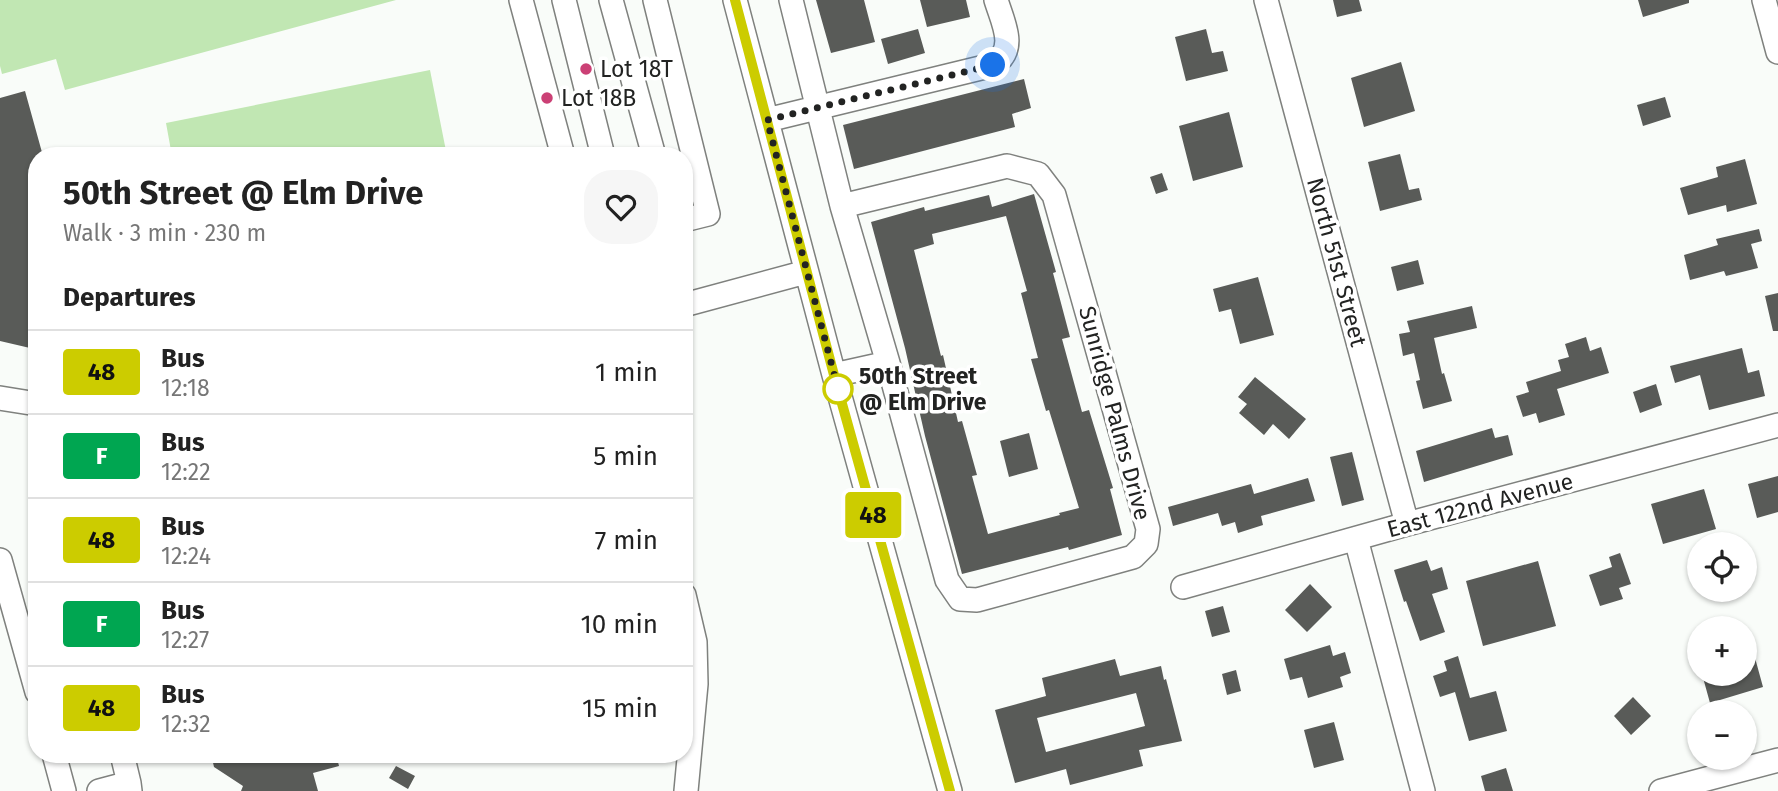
<!DOCTYPE html>
<meta charset="utf-8">
<style>
:root{--surface:#fff;--page:#f6f6f6;--text:#222;--muted:#767676;--line:#e0e0e0}
body{margin:0;font-family:"Fira Sans",sans-serif;background:var(--page);color:var(--text);height:100vh;display:flex;flex-direction:column;font-size:26px;white-space:nowrap}
*{box-sizing:border-box;margin:0}
p{font-size:23px;color:var(--muted)}
.icon{flex:none;width:38px;height:38px;fill:none;stroke:currentColor;stroke-width:2;stroke-linecap:round;stroke-linejoin:round}
.map{position:relative;flex:1;overflow:hidden}
.panel{position:absolute;left:28px;top:147px;width:665px;height:616px;display:flex;flex-direction:column;background:var(--surface);border-radius:28px;box-shadow:0 2px 5px #0004}
.panel>*{flex:none}
.badge{padding:0 14px;border-radius:5px;font-size:24px;line-height:46px}
.fabs{position:absolute;left:1687px;top:532px;display:grid;gap:14px}
.fabs a{display:grid;place-items:center;width:70px;height:70px;border-radius:50%;background:var(--surface);box-shadow:0 2px 5px #0004;font-size:35px}
.you{position:absolute;width:35px;height:35px;margin:-18px;border:5px solid #fff;border-radius:50%;background:#1a73e8;box-shadow:0 0 0 10px #1a73e833}
.map>.badge{position:absolute;translate:-50% -50%;box-shadow:0 0 0 4px #fff}
h2{padding:0 35px;font-size:26px;line-height:63px}
.round{display:grid;place-items:center;flex:none;width:74px;height:74px;border-radius:28px;background:var(--page)}
.overview{display:flex;align-items:center;justify-content:space-between;height:119px;padding:0 35px}
h1{font-size:33px;font-weight:700;line-height:52px}
ul{padding:0;list-style:none}
li{display:flex;align-items:center;gap:21px;height:84px;padding:0 35px;border-top:2px solid var(--line)}
li div{flex:1}
li b{display:block;font-size:26px}
li em{font-style:normal}
li .badge{min-width:77px;font-weight:700;text-align:center}
.map>svg:first-child{display:block}
.green{fill:#c1e7b3}
.building{fill:#595b58;fill-rule:evenodd}
.lines{fill:none;stroke-linecap:round;stroke-linejoin:round}
.minor-casing{stroke:#7f817e;stroke-width:26}
.minor{stroke:#fff;stroke-width:23}
.line-casing{stroke:#fff;stroke-width:16}
.line{stroke:#cc0;stroke-width:10}
.walk{stroke:#222322;stroke-width:7;stroke-dasharray:0 12.6}
.poi-dot{fill:#cb4075;stroke:#fff;stroke-width:2.5}
.stop-dot{fill:#fff;stroke:#cc0;stroke-width:3.5}
.labels{text-anchor:middle;stroke-width:7;stroke-linejoin:round;paint-order:stroke}
.poi-label{font-size:23px;fill:#222322;stroke:#fff;text-anchor:start}
.street-label{font-size:23px;fill:#222322;stroke:#fff}
.stop-label{font-size:23px;font-weight:bold;fill:#222322;stroke:#fff;text-anchor:start}
</style>
<div class="map">
<svg width="1778" height="791" viewBox="0 0 1778 791">
<rect width="100%" height="100%" fill="#f9fcf9"/>
<path class="green" d="M 0,0 L 396,0 L 65,90 L 56,59 L 2,74 L 0,66 Z
M 430,70 L 447,156 L 172,156 L 166,123 Z"/>
<path class="building" d="M 816,0 L 864,0 L 875,42 L 831,53 Z
M 920,0 L 966,0 L 970,17 L 927,27 Z
M 1333,0 L 1359,0 L 1362,11 L 1337,17 Z
M 1638,0 L 1689,0 L 1689,3 L 1643,17 Z
M 918,29 L 925,53 L 888,64 L 881,39 Z
M 1206,29 L 1212,53 L 1223,51 L 1228,71 L 1186,81 L 1175,37 Z
M 1401,62 L 1415,111 L 1364,127 L 1351,78 Z
M 1024,79 L 1031,108 L 1012,114 L 1015,127 L 854,169 L 843,125 Z
M 25,91 L 43,156 L 37,156 L 37,347 L 30,348 L 0,341 L 0,98 Z
M 1665,97 L 1671,117 L 1643,126 L 1637,105 Z
M 1229,112 L 1243,167 L 1193,181 L 1179,126 Z
M 1400,154 L 1409,190 L 1419,188 L 1422,200 L 1380,211 L 1368,162 Z
M 1745,159 L 1757,204 L 1727,212 L 1726,205 L 1688,215 L 1680,188 L 1718,177 L 1716,167 Z
M 1162,173 L 1168,190 L 1156,194 L 1150,177 Z
M 1034,194 L 1056,272 L 1053,273 L 1070,337 L 1062,339 L 1082,412 L 1089,410 L 1113,488 L 1110,489 L 1122,535 L 1069,550 L 1068,547 L 962,574 L 925,436 L 905,348 L 871,222 L 924,207 L 925,211 L 989,195 L 992,207 ZM 1006,216 L 1027,291 L 1021,293 L 1038,358 L 1031,359 L 1046,411 L 1049,410 L 1079,508 L 1059,513 L 1060,515 L 988,534 L 972,476 L 977,475 L 962,421 L 958,422 L 943,355 L 941,356 L 914,250 L 934,244 L 932,234 Z
M 1759,229 L 1762,241 L 1751,244 L 1758,268 L 1726,276 L 1724,271 L 1690,280 L 1684,255 L 1718,245 L 1716,239 Z
M 1418,260 L 1424,284 L 1397,291 L 1391,267 Z
M 1258,277 L 1274,335 L 1240,344 L 1231,309 L 1219,312 L 1213,289 Z
M 1778,293 L 1778,331 L 1773,331 L 1765,296 Z
M 1472,306 L 1477,328 L 1434,338 L 1442,374 L 1444,373 L 1452,401 L 1423,409 L 1416,381 L 1420,380 L 1414,353 L 1403,356 L 1399,334 L 1410,332 L 1407,321 Z
M 1586,337 L 1590,351 L 1601,347 L 1609,373 L 1557,389 L 1565,415 L 1539,423 L 1536,413 L 1523,417 L 1516,396 L 1529,392 L 1526,382 L 1561,371 L 1558,360 L 1569,357 L 1565,344 Z
M 1742,348 L 1748,373 L 1759,370 L 1765,396 L 1709,410 L 1700,375 L 1675,383 L 1670,366 Z
M 1255,377 L 1306,419 L 1289,439 L 1273,424 L 1264,435 L 1239,413 L 1247,404 L 1238,397 Z
M 1656,384 L 1662,405 L 1640,413 L 1633,392 Z
M 1492,428 L 1495,438 L 1508,435 L 1513,455 L 1424,482 L 1416,451 Z
M 1029,433 L 1038,469 L 1009,477 L 1000,441 Z
M 1352,452 L 1364,500 L 1342,506 L 1330,457 Z
M 1778,476 L 1778,512 L 1757,518 L 1748,484 Z
M 1308,478 L 1315,501 L 1261,516 L 1263,525 L 1238,533 L 1235,522 L 1222,526 L 1218,513 L 1173,526 L 1168,507 L 1251,484 L 1254,494 Z
M 1704,489 L 1716,529 L 1663,544 L 1651,504 Z
M 1620,553 L 1631,584 L 1619,588 L 1623,599 L 1600,606 L 1589,575 L 1612,567 L 1609,557 Z
M 1427,560 L 1431,571 L 1442,567 L 1448,589 L 1432,594 L 1445,632 L 1420,641 L 1406,601 L 1404,602 L 1394,570 Z
M 1538,561 L 1556,626 L 1483,646 L 1466,581 Z
M 1310,584 L 1332,607 L 1307,632 L 1285,610 Z
M 1223,606 L 1230,632 L 1212,637 L 1205,611 Z
M 1749,636 L 1763,687 L 1710,703 L 1702,674 L 1745,674 L 1745,637 Z
M 1330,645 L 1333,656 L 1345,652 L 1351,673 L 1340,677 L 1343,687 L 1308,698 L 1302,677 L 1290,680 L 1284,659 Z
M 1458,656 L 1470,698 L 1496,691 L 1507,731 L 1469,741 L 1455,692 L 1440,697 L 1433,676 L 1447,671 L 1444,661 Z
M 1115,659 L 1120,676 L 1161,666 L 1164,680 L 1166,679 L 1182,741 L 1139,750 L 1143,766 L 1070,785 L 1066,769 L 1015,783 L 995,710 L 1046,696 L 1042,678 ZM 1136,693 L 1145,726 L 1046,752 L 1037,718 Z
M 1236,670 L 1241,691 L 1227,695 L 1222,674 Z
M 1633,697 L 1651,716 L 1631,735 L 1614,716 Z
M 1334,722 L 1344,760 L 1314,768 L 1304,730 Z
M 211,754 L 257,754 L 274,762 L 310,754 L 336,754 L 339,766 L 313,773 L 318,791 L 241,791 L 243,786 L 214,767 Z
M 396,766 L 415,776 L 408,789 L 389,778 Z
M 1506,768 L 1513,791 L 1485,791 L 1481,776 Z"/>
<g class="lines">
<g class="minor-casing">
<path id="minor" d="M 521,0 L 563,156
M 564,0 L 603,156
M 611,0 L 654,156
M 655,0 L 708,214 L 684,220
M 735,0 L 834,375 L 950,791
M 791,0 L 842,206
M 1266,0 L 1407,524
M 1764,0 L 1778,52
M 767,120 L 993,65 C 1018,49 1003,23 996,0
M 684,305 L 806,272
M 834,375 L 888,363 L 947,580 L 960,599 L 977,600 L 1133,557 L 1146,544 L 1148,529 L 1054,195 L 1038,174 L 1007,166 L 842,206 L 888,363
M 0,398 L 37,404
M 1356,539 L 1423,791
M 0,560 L 37,692
M 1183,587 L 1407,524 L 1778,425
M 684,595 L 695,642 L 696,684 L 686,791
M 54,754 L 64,791
M 122,754 L 129,783 L 130,791
M 99,791 L 129,783
M 1661,791 L 1778,760"/>
</g>
<use href="#minor" class="minor"/>
</g>
<g class="lines">
<g class="line-casing">
<path id="line" d="M 735,0 L 834,375 L 950,791"/>
</g>
<use href="#line" class="line"/>
<path class="walk" d="M 838,389 L 841,400 L 767,120 L 993,65"/>
</g>
<g class="poi-dot">
<circle cx="586" cy="69" r="7"/>
<circle cx="547" cy="98" r="7"/>
</g>
<circle class="stop-dot" cx="838" cy="389" r="14"/>
<g class="labels">
<g class="poi-label">
<text x="600" y="77">Lot 18T</text>
<text x="561" y="106">Lot 18B</text>
</g>
<g class="street-label">
<text transform="translate(1337 262) rotate(75)" y="8">North 51st Street</text>
<text transform="translate(1115 413) rotate(75)" y="8">Sunridge Palms Drive</text>
<text transform="translate(1480 505) rotate(-15)" y="8">East 122nd Avenue</text>
</g>
<g class="stop-label">
<text x="859" y="384">50th Street<tspan x="859" dy="26">@ Elm Drive</tspan></text>
</g>
</g>
</svg>
<div class="fabs">
<a><svg class="icon" aria-label="locate" viewBox="0 0 24 24"><circle cx="12" cy="12" r="6"/><path d="M12 2v4M12 18v4M2 12h4M18 12h4"/></svg></a>
<a>+</a>
<a>−</a>
</div>
<div class="you" style="left:993px;top:65px"></div>
<b class="badge" style="left:873px;top:515px;background:#cc0;color:#111">48</b>
<section class="panel">
<div class="overview"><div><h1>50th Street @ Elm Drive</h1><p>Walk · 3 min · 230 m</p></div><a class="round"><svg class="icon" aria-label="heart" viewBox="0 0 24 24"><path d="M12 20l-8-8c-3-5 5-10 8-4 3-6 11-1 8 4z"/></svg></a></div>
<h2>Departures</h2>
<ul>
<li><span class="badge" style="background:#cc0;color:#111">48</span><div><b>Bus</b><p>12:18</p></div><em>1 min</em></li>
<li><span class="badge" style="background:#00a651;color:#fff">F</span><div><b>Bus</b><p>12:22</p></div><em>5 min</em></li>
<li><span class="badge" style="background:#cc0;color:#111">48</span><div><b>Bus</b><p>12:24</p></div><em>7 min</em></li>
<li><span class="badge" style="background:#00a651;color:#fff">F</span><div><b>Bus</b><p>12:27</p></div><em>10 min</em></li>
<li><span class="badge" style="background:#cc0;color:#111">48</span><div><b>Bus</b><p>12:32</p></div><em>15 min</em></li>
</ul>
</section>
</div>
